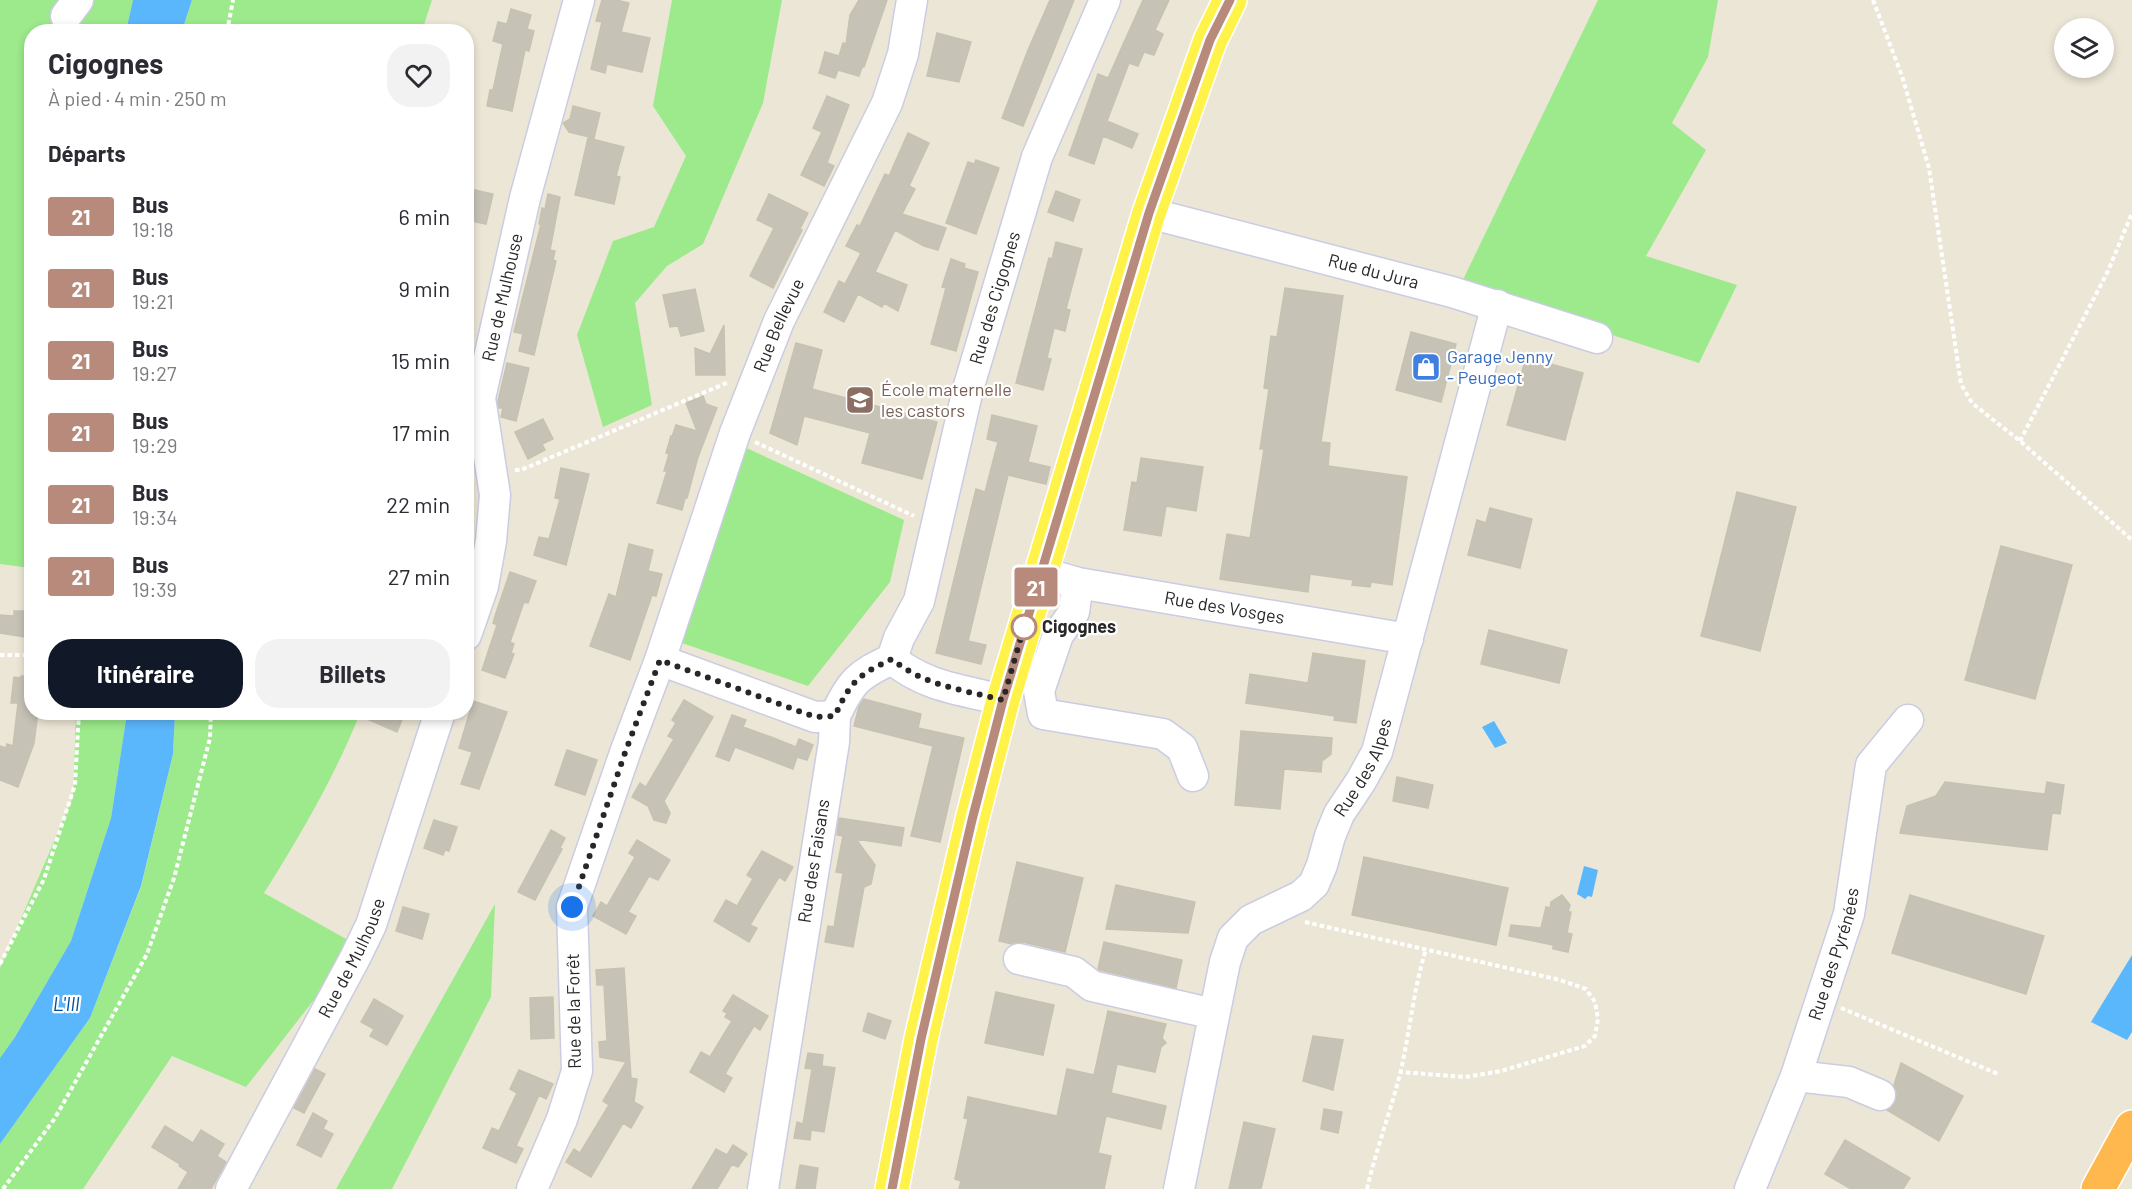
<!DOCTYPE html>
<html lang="fr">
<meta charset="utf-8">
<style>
:root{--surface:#fff;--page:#f2f2f3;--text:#2b2b33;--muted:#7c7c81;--accent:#111827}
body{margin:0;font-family:Barlow,sans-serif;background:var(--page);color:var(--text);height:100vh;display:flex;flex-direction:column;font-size:22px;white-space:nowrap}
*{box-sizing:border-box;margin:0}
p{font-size:20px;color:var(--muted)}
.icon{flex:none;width:33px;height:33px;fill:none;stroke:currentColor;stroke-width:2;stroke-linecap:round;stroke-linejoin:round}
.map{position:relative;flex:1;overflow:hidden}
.drawer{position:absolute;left:24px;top:24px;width:450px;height:696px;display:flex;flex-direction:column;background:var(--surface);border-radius:24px;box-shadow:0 3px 9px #0003}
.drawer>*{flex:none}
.badge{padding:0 12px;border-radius:4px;font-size:21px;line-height:39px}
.controls{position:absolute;left:2054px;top:18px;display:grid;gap:12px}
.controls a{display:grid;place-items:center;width:60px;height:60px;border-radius:50%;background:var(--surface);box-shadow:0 3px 9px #0003;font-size:30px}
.you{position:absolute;width:30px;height:30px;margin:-15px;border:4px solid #fff;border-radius:50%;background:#1a73e8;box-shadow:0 0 0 9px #1a73e833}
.map>.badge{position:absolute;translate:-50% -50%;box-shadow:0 0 0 3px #fff}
h2{padding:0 24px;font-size:22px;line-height:54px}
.round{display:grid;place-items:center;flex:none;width:63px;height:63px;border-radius:24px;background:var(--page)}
.overview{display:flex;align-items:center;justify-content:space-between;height:102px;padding:0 24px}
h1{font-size:28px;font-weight:700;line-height:45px}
.cta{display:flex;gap:12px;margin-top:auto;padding:12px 24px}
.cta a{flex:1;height:69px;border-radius:24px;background:var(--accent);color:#fff;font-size:24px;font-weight:700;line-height:69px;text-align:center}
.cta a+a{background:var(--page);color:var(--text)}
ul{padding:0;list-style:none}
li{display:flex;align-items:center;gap:18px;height:72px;padding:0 24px}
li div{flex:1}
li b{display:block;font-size:22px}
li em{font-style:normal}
li .badge{min-width:66px;font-weight:700;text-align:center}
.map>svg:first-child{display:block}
.green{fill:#9cea8b}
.water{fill:#5bb7fc}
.building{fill:#c6c2b6;stroke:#c7c2b0;stroke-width:1.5}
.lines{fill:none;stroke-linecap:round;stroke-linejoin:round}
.minor-casing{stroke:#cbcce3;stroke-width:33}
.major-casing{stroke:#fff;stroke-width:36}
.highway-casing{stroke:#fff;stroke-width:36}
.path{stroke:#fff;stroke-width:4;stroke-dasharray:4.5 3;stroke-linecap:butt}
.minor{stroke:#fff;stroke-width:30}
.major{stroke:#fff248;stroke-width:33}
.highway{stroke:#ffb84e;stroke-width:33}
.line-casing{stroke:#fff;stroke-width:14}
.line{stroke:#b78a7b;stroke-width:9}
.walk{stroke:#272727;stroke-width:6;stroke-dasharray:0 10.8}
.stop-dot{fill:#fff;stroke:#b78a7b;stroke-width:3}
.labels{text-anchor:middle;stroke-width:4.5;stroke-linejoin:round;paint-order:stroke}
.street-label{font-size:18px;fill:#272727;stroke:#fff}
.shop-label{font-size:18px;fill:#366cbe;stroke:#fff;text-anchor:start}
.education-label{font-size:18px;fill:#785e54;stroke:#fff;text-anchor:start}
.stop-label{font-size:18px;font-weight:bold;fill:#272727;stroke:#fff;text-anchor:start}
.water-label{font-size:20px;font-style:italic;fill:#004fa2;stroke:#fff}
</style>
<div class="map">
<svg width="2132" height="1189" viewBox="0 0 2132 1189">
<rect width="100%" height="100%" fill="#ece6d6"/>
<path class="green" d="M 0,0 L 133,0 L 126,31 L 32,32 L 31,565 L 23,567 L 0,564 Z
M 192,0 L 432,0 L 422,31 L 182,31 Z
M 672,0 L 782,0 L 763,103 L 703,244 L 667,266 L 635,303 L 652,405 L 603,427 L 577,335 L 613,241 L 654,227 L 686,156 L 653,106 Z
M 1598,0 L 1718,0 L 1708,57 L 1672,123 L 1706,150 L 1646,256 L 1737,285 L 1699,363 L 1460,286 Z
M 742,446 L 904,520 L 890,582 L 808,686 L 676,641 Z
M 76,713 L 127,713 L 111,818 L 71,941 L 15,1037 L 0,1058 L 0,968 L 73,797 Z
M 175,713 L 360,713 C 335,776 300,836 264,893 L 348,940 L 320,992 L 246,1087 L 172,1056 L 83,1189 L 0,1189 L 0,1144 L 90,1018 L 141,887 L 173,754 Z
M 495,904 L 491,997 L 392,1189 L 336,1189 Z"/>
<path class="water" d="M 133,0 L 192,0 L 182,31 L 126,31 Z
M 127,713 L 175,713 L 173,754 L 141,886 L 90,1018 L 0,1144 L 0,1058 L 15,1037 L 71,941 L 111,818 Z
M 1494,721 L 1507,743 L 1495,748 L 1482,727 Z
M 1584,866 L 1598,870 L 1592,897 L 1588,896 L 1585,899 L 1577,894 Z
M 2132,955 L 2132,1032 L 2127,1040 L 2091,1022 Z"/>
<path class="building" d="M 602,0 L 616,0 L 629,3 L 621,32 L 650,38 L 642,72 L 607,64 L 605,73 L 591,69 L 602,22 L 596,21 Z
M 859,0 L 887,0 L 864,67 L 862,67 L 859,76 L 838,70 L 835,78 L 819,73 L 825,52 L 839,56 L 843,43 L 846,44 L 850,15 Z
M 1050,0 L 1074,0 L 1023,126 L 1002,118 L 1028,50 Z
M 1143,0 L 1169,0 L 1155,30 L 1163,34 L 1154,55 L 1144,52 L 1138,66 L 1129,63 L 1107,121 L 1138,134 L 1132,148 L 1103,136 L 1094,164 L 1069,155 L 1098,74 L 1108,78 Z
M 511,9 L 531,15 L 527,29 L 534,31 L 529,51 L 525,50 L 512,111 L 487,106 L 490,90 L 493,90 L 503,44 L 493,41 L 498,22 L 507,24 Z
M 937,33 L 971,42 L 959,82 L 927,76 Z
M 827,96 L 849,105 L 827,163 L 834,166 L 824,186 L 801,175 L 822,132 L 813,128 Z
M 573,106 L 600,113 L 594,138 L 569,132 L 563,123 L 570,119 Z
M 908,133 L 929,143 L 909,186 L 915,189 L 902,214 L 946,228 L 938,250 L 924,246 L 895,230 L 875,272 L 907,285 L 898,311 L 884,303 L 882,307 L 858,294 L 844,322 L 824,312 L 839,281 L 845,284 L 861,253 L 846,246 L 857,225 L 860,226 L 885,174 L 889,176 Z
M 588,138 L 624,147 L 616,176 L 620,177 L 614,204 L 575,195 Z
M 976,160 L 999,168 L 976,234 L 946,223 L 968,162 L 974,164 Z
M 466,188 L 493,194 L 486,224 L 466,220 Z
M 1056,191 L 1080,200 L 1073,221 L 1048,212 Z
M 548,194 L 560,197 L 550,250 L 555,251 L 553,260 L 556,261 L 534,355 L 519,351 L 523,334 L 514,332 L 541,224 L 539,224 L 542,208 L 545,209 Z
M 769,194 L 808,213 L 800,229 L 802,230 L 773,288 L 750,276 L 774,228 L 757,220 Z
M 1056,242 L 1082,249 L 1066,309 L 1070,310 L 1065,331 L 1054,328 L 1047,358 L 1051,359 L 1043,390 L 1016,383 L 1049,258 L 1052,259 Z
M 951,259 L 965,264 L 964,268 L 978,272 L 956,351 L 931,344 L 946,288 L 942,287 Z
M 1285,288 L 1343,296 L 1321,442 L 1330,443 L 1328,466 L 1407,477 L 1392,585 L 1371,582 L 1370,587 L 1352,585 L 1353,580 L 1310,574 L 1308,592 L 1220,579 L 1227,534 L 1250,538 L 1264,449 L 1260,449 L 1269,389 L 1264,388 L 1271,336 L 1277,337 Z
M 695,289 L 704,331 L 681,336 L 678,326 L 670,327 L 663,295 Z
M 724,325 L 725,375 L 696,375 L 695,348 L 710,354 Z
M 1411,332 L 1456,344 L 1441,402 L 1396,390 Z
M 796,343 L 822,350 L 812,389 L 937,422 L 922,479 L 862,463 L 870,433 L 804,416 L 797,445 L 770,433 Z
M 1526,357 L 1583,373 L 1565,440 L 1507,425 Z
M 507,363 L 529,368 L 516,421 L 501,417 L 503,408 L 499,408 L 498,401 Z
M 703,396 L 706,404 L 717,408 L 698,457 L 687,498 L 685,498 L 682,510 L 657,503 L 667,471 L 664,471 L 669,454 L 666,453 L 671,436 L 672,437 L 676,425 L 697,431 L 686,403 Z
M 992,415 L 1037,426 L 1028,462 L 1050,467 L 1046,484 L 1008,475 L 968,641 L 986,645 L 981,664 L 936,653 L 976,489 L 985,492 L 998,442 L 987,439 Z
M 543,419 L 553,439 L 542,444 L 545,450 L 528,459 L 515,432 Z
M 1141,458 L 1203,467 L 1196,511 L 1166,506 L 1161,536 L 1124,530 L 1132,482 L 1137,483 Z
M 561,468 L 589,474 L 566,565 L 534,555 L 539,537 L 549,539 L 560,499 L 555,498 Z
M 1737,492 L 1796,507 L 1760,651 L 1701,636 Z
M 1490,508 L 1532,519 L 1520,568 L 1468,555 L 1477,520 L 1486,523 Z
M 629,544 L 653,550 L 648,571 L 662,574 L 656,596 L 652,595 L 630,660 L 590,646 L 609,594 L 616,597 Z
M 2001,546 L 2072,565 L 2035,699 L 1965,680 Z
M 510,572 L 536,581 L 528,603 L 524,602 L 510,642 L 514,644 L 511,653 L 514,654 L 505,678 L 482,670 L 497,625 L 493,623 L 496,613 Z
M 14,611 L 32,611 L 32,638 L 0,633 L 0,615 L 14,616 Z
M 1489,630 L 1567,650 L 1559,683 L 1481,664 Z
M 1313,653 L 1365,661 L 1356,723 L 1334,720 L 1335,716 L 1246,703 L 1250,674 L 1308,683 Z
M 21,676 L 32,677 L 32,712 L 38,712 L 34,743 L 18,787 L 0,780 L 0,746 L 6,748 L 7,744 L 13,746 L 18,703 L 11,703 L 14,677 L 21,678 Z
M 864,699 L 921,714 L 918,728 L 964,738 L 940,842 L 911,836 L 933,746 L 854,726 L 859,706 Z
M 684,700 L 713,717 L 664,801 L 670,813 L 666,823 L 654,820 L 648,806 L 632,797 L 640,783 L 646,787 L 674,739 L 668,736 L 676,723 L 672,720 Z
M 473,701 L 507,712 L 479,789 L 461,784 L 472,752 L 459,748 Z
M 351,712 L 405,712 L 397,732 Z
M 732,715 L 746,720 L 743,727 L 771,737 L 796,747 L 799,739 L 813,745 L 807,760 L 797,757 L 793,769 L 735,747 L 729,761 L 716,756 Z
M 1241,731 L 1332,738 L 1331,754 L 1322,761 L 1321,772 L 1284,769 L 1280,809 L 1235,805 Z
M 567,750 L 597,760 L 585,795 L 555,785 Z
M 1397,777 L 1433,785 L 1428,808 L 1393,801 Z
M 1945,782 L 2045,794 L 2047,782 L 2064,785 L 2060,814 L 2052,813 L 2047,850 L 1900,833 L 1907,806 L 1936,796 Z
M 839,818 L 904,828 L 901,846 L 856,839 L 875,865 L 871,884 L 864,887 L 853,947 L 825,942 L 828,926 L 834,927 L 843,873 L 836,872 L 843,836 L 837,835 Z
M 434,820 L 457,827 L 449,851 L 445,850 L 443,855 L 424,848 Z
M 551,830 L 565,838 L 560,848 L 562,849 L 535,900 L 518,892 Z
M 637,840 L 670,860 L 658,880 L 649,876 L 628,912 L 636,916 L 626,934 L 593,916 L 601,902 L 607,906 L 635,857 L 629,853 Z
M 762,851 L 793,867 L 785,881 L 779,877 L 750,925 L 757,928 L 749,942 L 714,921 L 726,900 L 737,906 L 753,879 L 747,875 Z
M 1364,857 L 1508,888 L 1496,945 L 1352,915 Z
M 1017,862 L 1083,878 L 1065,952 L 1023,942 L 1012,944 L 999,941 Z
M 1116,885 L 1195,902 L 1188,933 L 1106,929 Z
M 1562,895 L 1570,905 L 1568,912 L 1571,912 L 1567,933 L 1572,934 L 1568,952 L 1553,949 L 1553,945 L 1509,936 L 1511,925 L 1541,928 L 1546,907 L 1550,908 L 1551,902 Z
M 1910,895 L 2044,936 L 2026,994 L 1892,953 Z
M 403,907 L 429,914 L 422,939 L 396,931 Z
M 1104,942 L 1182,960 L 1176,988 L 1100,970 L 1098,969 Z
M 624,968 L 631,1078 L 637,1079 L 634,1102 L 643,1107 L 631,1128 L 623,1123 L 591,1177 L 566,1162 L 574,1149 L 580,1153 L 609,1105 L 603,1101 L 626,1062 L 600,1057 L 599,1042 L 607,1041 L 604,985 L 597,985 L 596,970 Z
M 996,992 L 1054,1005 L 1043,1055 L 985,1043 Z
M 733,995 L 768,1016 L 760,1030 L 754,1026 L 739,1050 L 725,1074 L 732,1078 L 724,1092 L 690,1072 L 701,1052 L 710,1057 L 732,1021 L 725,1017 L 727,1013 L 723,1011 Z
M 553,997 L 554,1038 L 531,1039 L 530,998 Z
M 374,999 L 403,1016 L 387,1045 L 370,1036 L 374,1029 L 361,1022 Z
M 1108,1011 L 1166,1024 L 1162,1038 L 1166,1043 L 1161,1047 L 1155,1072 L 1117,1064 L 1111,1093 L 1166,1106 L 1161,1129 L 1106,1116 L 1098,1153 L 1111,1156 L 1104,1189 L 959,1189 L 961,1181 L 955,1179 L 968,1119 L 964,1118 L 968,1097 L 1057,1116 L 1067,1069 L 1094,1075 Z
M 868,1013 L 891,1021 L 885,1039 L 863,1031 Z
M 1313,1036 L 1343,1040 L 1333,1090 L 1303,1081 Z
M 808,1053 L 823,1055 L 822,1066 L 835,1068 L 824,1132 L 811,1130 L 810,1140 L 794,1138 L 797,1122 L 803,1124 L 812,1069 L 805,1068 Z
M 1901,1063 L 1963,1096 L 1939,1141 L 1887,1110 L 1891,1108 L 1896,1101 L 1897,1092 L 1894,1085 Z
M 315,1069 L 325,1074 L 304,1113 L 294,1108 Z
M 519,1070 L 553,1084 L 546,1099 L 539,1095 L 528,1120 L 516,1146 L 523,1149 L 516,1163 L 483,1148 L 492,1128 L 499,1131 L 517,1093 L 510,1089 Z
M 1324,1109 L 1342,1112 L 1338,1133 L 1321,1129 Z
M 313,1113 L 327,1121 L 323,1129 L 333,1134 L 321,1157 L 297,1145 Z
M 1244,1122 L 1275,1129 L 1261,1189 L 1229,1189 Z
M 165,1126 L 193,1143 L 201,1130 L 224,1144 L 217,1156 L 226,1162 L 211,1189 L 178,1189 L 188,1172 L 179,1166 L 180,1164 L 152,1147 Z
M 1845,1140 L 1910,1178 L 1903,1189 L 1851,1189 L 1825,1174 Z
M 733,1145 L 747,1154 L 738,1167 L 732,1164 L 717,1189 L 692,1189 L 716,1149 L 727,1155 Z
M 800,1165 L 818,1168 L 815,1189 L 796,1189 Z"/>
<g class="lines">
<g class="minor-casing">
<g id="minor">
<path d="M 66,16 L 78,0"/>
<path id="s1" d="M 1149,213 L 1452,292 L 1597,338"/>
<path id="s2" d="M 1040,572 L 1078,583 L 1408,639"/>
<path d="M 1078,583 L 1074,612 L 1058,635 L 1039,691 L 1043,714 L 1163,734 L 1182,748 L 1193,776"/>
<path id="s3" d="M 466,635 L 483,586 L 491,541 L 495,495 L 480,398 L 525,198 L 579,0"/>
<path d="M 892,659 C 925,687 963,690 1003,700"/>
<path d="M 660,660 L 815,717 L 835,716 L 834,742 L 763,1189"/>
<path id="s4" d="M 835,716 C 851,681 858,675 892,659 L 899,638 L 919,601 L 968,389 L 1037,157 L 1105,0"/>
<path d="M 1019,959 L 1074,972 L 1092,986 L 1214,1014"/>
<path d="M 1796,1076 L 1849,1082 L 1880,1095"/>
<path id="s5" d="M 231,1189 L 355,958 L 371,925 L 440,712"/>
<path id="s6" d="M 532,1189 L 562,1119 L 577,1071 L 572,907 L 626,750 L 660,660 L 735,433 L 779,321 L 887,103 L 903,54 L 912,0"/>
<path id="s7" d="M 1179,1189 L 1225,962 L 1233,938 L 1251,920 L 1301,896 L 1314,884 L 1322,865 L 1330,836 L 1339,814 L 1361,781 L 1377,752 L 1497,305"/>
<path id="s8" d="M 1750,1189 L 1796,1076 L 1849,914 L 1871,765 L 1908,720"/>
</g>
</g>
<g class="major-casing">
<path id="major" d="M 892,1189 L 921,1039 L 972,820 L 1003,700 L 1149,213 L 1210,41 L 1230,0"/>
</g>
<g class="highway-casing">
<path id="highway" d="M 2098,1189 L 2132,1127"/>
</g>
<path class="path" d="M 1873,0 L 1902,76 L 1929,168 L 1961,384 L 1972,403 L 2020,441 L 2132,540
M 227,32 L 233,0
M 2020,441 L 2108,271 L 2132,213
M 755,442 L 914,516
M 515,470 L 521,470 L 729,382
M 0,655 L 32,655
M 1305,922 L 1560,980 L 1586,989 L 1595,1002 L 1598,1019 L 1595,1036 L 1585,1046 L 1501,1071 L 1465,1077 L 1400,1072
M 0,964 L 44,879 L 75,785 L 79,712
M 1841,1008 L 1998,1074
M 3,1189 L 55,1118 L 147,954 L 174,878 L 210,738 L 211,712
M 1367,1189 C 1376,1150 1390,1113 1400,1074 C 1410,1032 1413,991 1426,949"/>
<use href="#minor" class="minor"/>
<use href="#major" class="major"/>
<use href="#highway" class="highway"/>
</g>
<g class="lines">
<g class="line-casing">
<path id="line" d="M 892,1189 L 921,1039 L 972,820 L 1003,700 L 1149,213 L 1210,40 L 1230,0"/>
</g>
<use href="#line" class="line"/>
<path class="walk" d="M 572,907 L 626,750 L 660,660 L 815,717 L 835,716 C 850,682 858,675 892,659 C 924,686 964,690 1003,700 L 1024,627"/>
</g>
<defs>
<g id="shop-square" transform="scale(1.5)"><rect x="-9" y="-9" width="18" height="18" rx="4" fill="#3f7fe0" stroke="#fff"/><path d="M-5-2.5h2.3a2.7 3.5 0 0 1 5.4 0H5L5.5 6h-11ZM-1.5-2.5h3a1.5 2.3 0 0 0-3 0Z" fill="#fff"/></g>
<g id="school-square" transform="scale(1.5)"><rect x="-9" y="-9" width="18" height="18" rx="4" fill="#8d6e63" stroke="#fff"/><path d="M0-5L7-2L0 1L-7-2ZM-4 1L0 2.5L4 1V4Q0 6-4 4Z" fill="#fff"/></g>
</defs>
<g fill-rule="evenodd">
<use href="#shop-square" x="1426" y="367"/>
<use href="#school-square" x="860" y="400"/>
</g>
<circle class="stop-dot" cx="1024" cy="627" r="12"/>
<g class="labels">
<g class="street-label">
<text dy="6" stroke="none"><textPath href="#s1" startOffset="232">Rue du Jura</textPath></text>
<text dy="6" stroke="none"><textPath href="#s3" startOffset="345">Rue de Mulhouse</textPath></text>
<text dy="6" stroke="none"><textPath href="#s4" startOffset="460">Rue des Cigognes</textPath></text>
<text dy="6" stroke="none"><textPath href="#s6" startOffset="908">Rue Bellevue</textPath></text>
<text dy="6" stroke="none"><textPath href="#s2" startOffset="188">Rue des Vosges</textPath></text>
<text dy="6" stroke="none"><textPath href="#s7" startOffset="483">Rue des Alpes</textPath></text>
<text transform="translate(814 861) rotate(-81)" y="6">Rue des Faisans</text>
<text dy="6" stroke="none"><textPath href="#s8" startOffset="250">Rue des Pyrénées</textPath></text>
<text dy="6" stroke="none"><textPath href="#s5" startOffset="261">Rue de Mulhouse</textPath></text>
<text transform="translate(574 1011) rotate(-91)" y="6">Rue de la Forêt</text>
</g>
<g class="shop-label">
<text x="1447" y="363">Garage Jenny<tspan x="1447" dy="21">- Peugeot</tspan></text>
</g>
<g class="education-label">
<text x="881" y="396">École maternelle<tspan x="881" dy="21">les castors</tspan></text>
</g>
<g class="stop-label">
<text x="1042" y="633">Cigognes</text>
</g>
<g class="water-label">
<text x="66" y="1011">L'Ill</text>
</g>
</g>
</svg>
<div class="controls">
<a><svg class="icon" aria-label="layers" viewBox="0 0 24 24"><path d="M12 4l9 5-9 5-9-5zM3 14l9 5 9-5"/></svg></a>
</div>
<div class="you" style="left:572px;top:907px"></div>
<b class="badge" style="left:1036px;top:587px;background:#b78a7b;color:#fff">21</b>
<section class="drawer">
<div class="overview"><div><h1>Cigognes</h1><p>À pied · 4 min · 250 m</p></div><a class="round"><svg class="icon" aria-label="heart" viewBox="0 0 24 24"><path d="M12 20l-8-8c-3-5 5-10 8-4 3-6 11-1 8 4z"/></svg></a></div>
<h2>Départs</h2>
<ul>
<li><span class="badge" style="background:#b78a7b;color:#fff">21</span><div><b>Bus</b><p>19:18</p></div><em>6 min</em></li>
<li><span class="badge" style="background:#b78a7b;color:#fff">21</span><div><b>Bus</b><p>19:21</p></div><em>9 min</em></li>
<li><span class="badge" style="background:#b78a7b;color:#fff">21</span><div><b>Bus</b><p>19:27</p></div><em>15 min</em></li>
<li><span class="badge" style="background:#b78a7b;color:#fff">21</span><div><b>Bus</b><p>19:29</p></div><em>17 min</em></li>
<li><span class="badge" style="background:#b78a7b;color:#fff">21</span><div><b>Bus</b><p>19:34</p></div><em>22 min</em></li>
<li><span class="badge" style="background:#b78a7b;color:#fff">21</span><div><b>Bus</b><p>19:39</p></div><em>27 min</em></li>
</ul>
<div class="cta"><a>Itinéraire</a><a>Billets</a></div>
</section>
</div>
